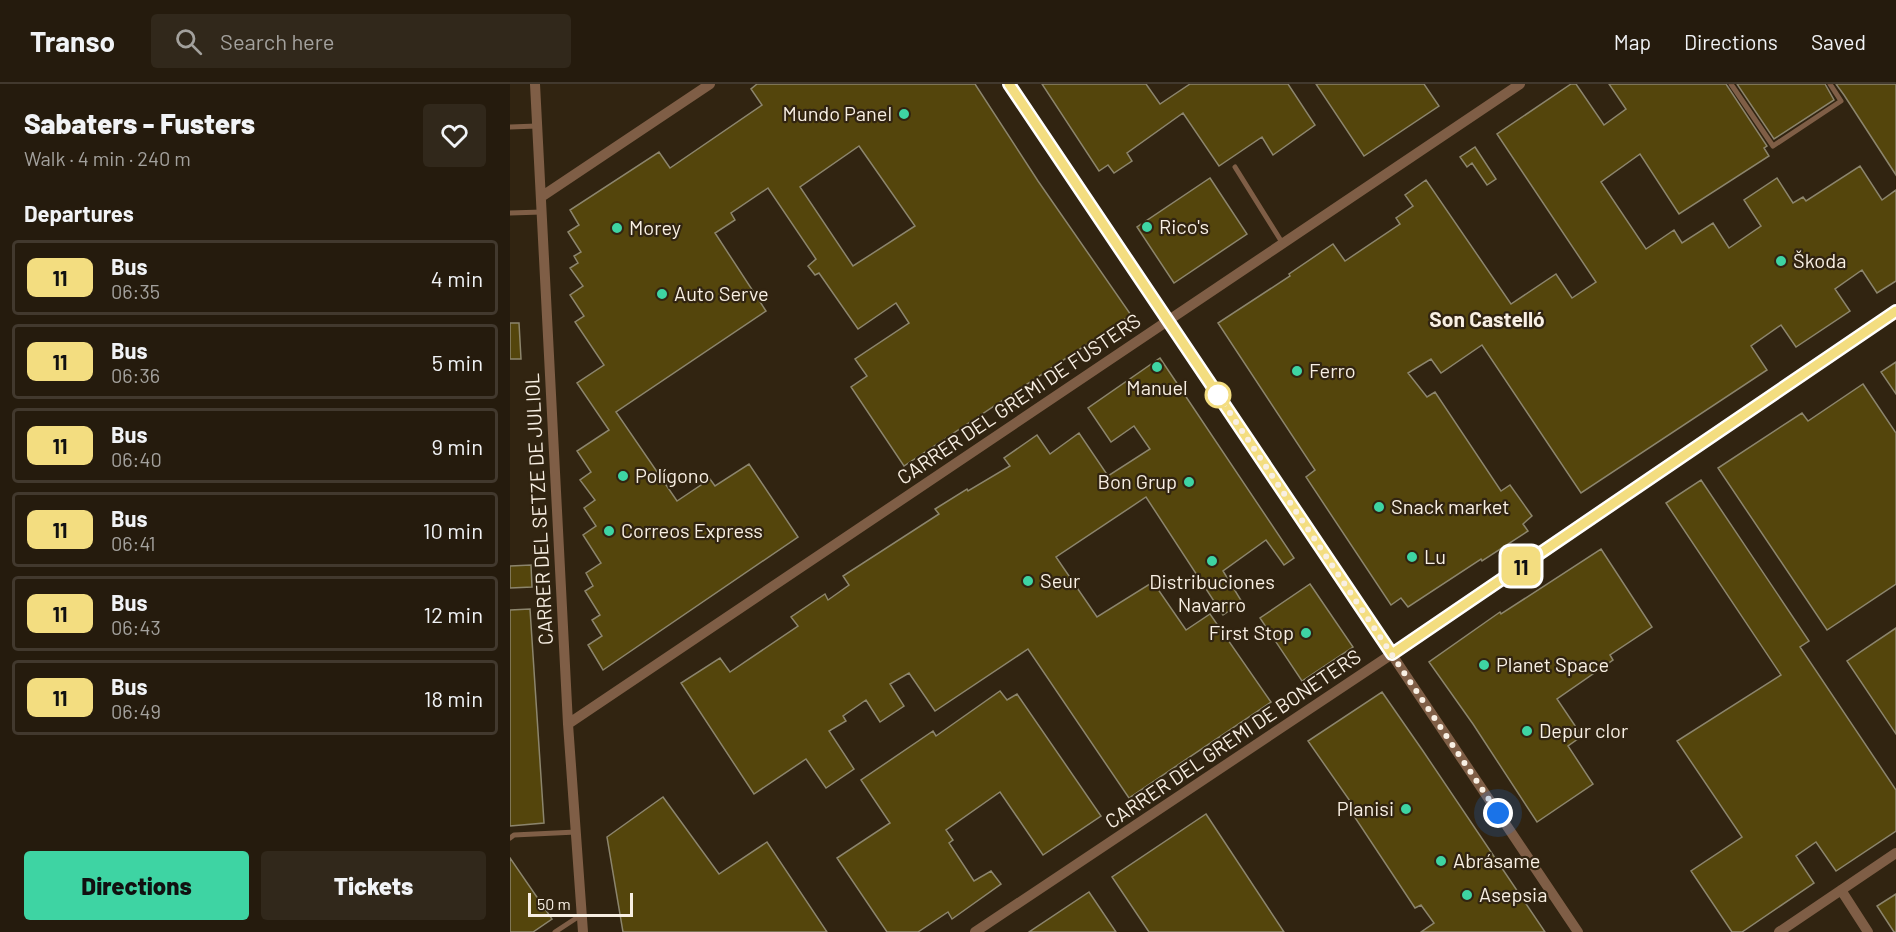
<!DOCTYPE html>
<meta charset="utf-8">
<style>
:root{--surface:#251b0d;--page:#31281b;--text:#f1f3f6;--muted:#a3a19d;--line:#42392e;--accent:#3ed4a3}
body{margin:0;font-family:Barlow,sans-serif;background:var(--page);color:var(--text);height:100vh;display:flex;flex-direction:column;font-size:22px;white-space:nowrap}
*{box-sizing:border-box;margin:0}
p{font-size:20px;color:var(--muted)}
.icon{flex:none;width:33px;height:33px;fill:none;stroke:currentColor;stroke-width:2;stroke-linecap:round;stroke-linejoin:round}
.map{position:relative;flex:1;overflow:hidden}
.side{display:flex;flex-direction:column;background:var(--surface);width:510px}
.side>*{flex:none}
.badge{padding:0 12px;border-radius:9px;font-size:21px;line-height:39px}
.scale{position:absolute;left:18px;bottom:15px;width:105px;box-sizing:border-box;padding-left:6px;border:3px solid #f8efe3;border-top:0;font-size:16px;line-height:21px;white-space:nowrap;color:#f8efe3;-webkit-text-stroke:4px #312411;paint-order:stroke}
.you{position:absolute;width:30px;height:30px;margin:-15px;border:4px solid #fff;border-radius:50%;background:#1a73e8;box-shadow:0 0 0 9px #1a73e833}
.map>.badge{position:absolute;translate:-50% -50%;box-shadow:0 0 0 3px #fff}
h2{padding:0 24px;font-size:22px;line-height:54px}
.round{display:grid;place-items:center;flex:none;width:63px;height:63px;border-radius:6px;background:var(--page)}
.summary{display:flex;align-items:center;justify-content:space-between;height:102px;padding:0 24px}
h1{font-size:28px;font-weight:800;line-height:45px}
.button{display:flex;gap:12px;margin-top:auto;padding:12px 24px}
.button a{flex:1;height:69px;border-radius:6px;background:var(--accent);color:#111;font-size:24px;font-weight:800;line-height:69px;text-align:center}
.button a+a{background:var(--page);color:var(--text)}
ul{padding:0;list-style:none}
li{display:flex;align-items:center;gap:18px;height:75px;margin:0 12px 9px;padding:0 12px;border:3px solid var(--line);border-radius:6px}
li div{flex:1}
li b{display:block;font-size:22px}
li em{font-style:normal}
li .badge{min-width:66px;font-weight:700;text-align:center}
header{display:flex;align-items:center;gap:36px;box-sizing:border-box;height:84px;padding:0 30px;background:var(--surface);border-bottom:2px solid var(--line)}
header strong{font-size:28px}
nav{display:flex;gap:33px;margin-inline-start:auto;font-size:21px}
.search{width:420px;height:54px;background:var(--page);display:flex;align-items:center;gap:15px;box-sizing:border-box;padding:0 21px;border-radius:6px;color:var(--muted);font-size:22px}
main{display:flex;flex:1;min-height:0}
.map>svg:first-child{display:block}
.building{fill:#54450c;stroke:#8c856d;stroke-width:1.5;fill-rule:evenodd}
.lines{fill:none;stroke-linecap:round;stroke-linejoin:round}
.service{stroke:#7f5e46;stroke-width:5}
.minor{stroke:#7f5e46;stroke-width:10}
.line-casing{stroke:#fff;stroke-width:14}
.line{stroke:#f3dd80;stroke-width:9}
.walk{stroke:#f8efe3;stroke-width:6;stroke-dasharray:0 10.8}
.poi-dot{fill:#3ed4a3;stroke:#312411;stroke-width:2}
.stop-dot{fill:#fff;stroke:#f3dd80;stroke-width:3}
.labels{text-anchor:middle;stroke-width:4.5;stroke-linejoin:round;paint-order:stroke}
.poi-label{font-size:20px;fill:#f8efe3;stroke:#312411;text-anchor:start}
.street-label{font-size:20px;fill:#f8efe3;stroke:#312411}
.neighbourhood-label{font-size:21px;font-weight:bold;fill:#f8efe3;stroke:#312411}
</style>
<header>
<strong>Transo</strong>
<div class="search"><svg class="icon" aria-label="search" viewBox="0 0 24 24"><circle cx="10" cy="10" r="6"/><path d="M15 15l6 6"/></svg>Search here</div>
<nav><a>Map</a><a>Directions</a><a>Saved</a></nav>
</header>
<main>
<section class="side">
<div class="summary"><div><h1>Sabaters - Fusters</h1><p>Walk · 4 min · 240 m</p></div><a class="round"><svg class="icon" aria-label="heart" viewBox="0 0 24 24"><path d="M12 20l-8-8c-3-5 5-10 8-4 3-6 11-1 8 4z"/></svg></a></div>
<h2>Departures</h2>
<ul>
<li><span class="badge" style="background:#f3dd80;color:#111">11</span><div><b>Bus</b><p>06:35</p></div><em>4 min</em></li>
<li><span class="badge" style="background:#f3dd80;color:#111">11</span><div><b>Bus</b><p>06:36</p></div><em>5 min</em></li>
<li><span class="badge" style="background:#f3dd80;color:#111">11</span><div><b>Bus</b><p>06:40</p></div><em>9 min</em></li>
<li><span class="badge" style="background:#f3dd80;color:#111">11</span><div><b>Bus</b><p>06:41</p></div><em>10 min</em></li>
<li><span class="badge" style="background:#f3dd80;color:#111">11</span><div><b>Bus</b><p>06:43</p></div><em>12 min</em></li>
<li><span class="badge" style="background:#f3dd80;color:#111">11</span><div><b>Bus</b><p>06:49</p></div><em>18 min</em></li>
</ul>
<div class="button"><a>Directions</a><a>Tickets</a></div>
</section>
<div class="map">
<svg width="1386" height="848" viewBox="0 0 1386 848">
<rect width="100%" height="100%" fill="#312411"/>
<path class="building" d="M 247,0 L 465,0 L 528,97 L 621,231 L 394,382 L 341,303 L 357,292 L 345,275 L 399,239 L 386,219 L 348,245 L 309,189 L 305,191 L 298,182 L 306,175 L 258,104 L 221,129 L 225,136 L 205,149 L 256,227 L 106,328 L 167,417 L 200,395 L 205,402 L 239,380 L 288,453 L 93,586 L 78,561 L 92,552 L 82,536 L 90,531 L 75,507 L 83,502 L 76,489 L 91,479 L 73,451 L 86,442 L 74,424 L 85,416 L 70,396 L 81,388 L 67,367 L 99,346 L 67,299 L 94,281 L 65,238 L 74,232 L 60,211 L 73,202 L 60,184 L 68,179 L 64,172 L 71,168 L 58,148 L 69,141 L 60,126 L 149,68 L 160,84 L 252,21 L 241,5 ZM 349,62 L 405,142 L 343,182 L 290,103 Z
M 532,0 L 636,0 L 650,20 L 680,0 L 778,0 L 805,41 L 763,71 L 752,53 L 709,82 L 673,29 L 617,69 L 622,77 L 604,89 L 598,81 L 589,87 Z
M 806,0 L 914,0 L 929,22 L 854,72 Z
M 1061,0 L 1066,0 L 1094,41 L 1116,25 L 1099,0 L 1216,0 L 1257,62 L 1254,64 L 1259,72 L 1169,130 L 1130,70 L 1091,98 L 1136,165 L 1164,146 L 1172,159 L 1203,139 L 1219,164 L 1251,142 L 1234,116 L 1267,94 L 1283,119 L 1293,113 L 1296,117 L 1350,82 L 1372,116 L 1386,106 L 1386,197 L 1367,209 L 1352,186 L 1325,205 L 1340,227 L 1286,263 L 1271,241 L 1241,262 L 1257,286 L 1071,409 L 972,261 L 931,289 L 921,275 L 898,289 L 917,313 L 925,308 L 991,407 L 1000,401 L 1022,432 L 1013,440 L 1018,447 L 972,477 L 971,475 L 898,523 L 891,514 L 881,521 L 796,393 L 805,386 L 708,239 L 780,192 L 779,190 L 823,160 L 835,177 L 890,140 L 886,134 L 903,122 L 895,111 L 916,96 L 1001,220 L 1046,190 L 1062,214 L 1086,198 L 987,50 Z
M 1227,0 L 1315,0 L 1324,16 L 1264,55 Z
M 1326,0 L 1386,0 L 1386,91 L 1334,11 Z
M 965,63 L 986,95 L 977,101 L 962,79 L 957,83 L 950,73 Z
M 700,94 L 737,150 L 664,199 L 627,143 Z
M 0,239 L 9,239 L 11,275 L 0,275 Z
M 650,274 L 784,474 L 774,481 L 756,456 L 713,487 L 732,518 L 713,531 L 636,413 L 546,473 L 587,533 L 643,498 L 676,546 L 700,530 L 761,618 L 619,714 L 518,565 L 425,627 L 399,589 L 380,600 L 394,622 L 370,638 L 356,616 L 333,632 L 336,637 L 319,647 L 344,685 L 316,704 L 296,675 L 244,710 L 171,599 L 210,574 L 220,588 L 288,542 L 281,533 L 315,510 L 318,516 L 339,501 L 333,492 L 429,430 L 425,425 L 457,405 L 458,407 L 500,382 L 494,374 L 527,351 L 540,370 L 569,349 L 598,392 L 640,365 L 624,342 L 601,358 L 578,324 Z
M 1386,278 L 1386,310 L 1371,288 Z
M 1353,300 L 1386,349 L 1386,500 L 1317,546 L 1208,384 L 1292,329 L 1298,337 Z
M 1191,396 L 1299,557 L 1290,563 L 1386,706 L 1386,747 L 1326,787 L 1306,758 L 1286,772 L 1304,799 L 1232,848 L 1222,848 L 1181,787 L 1232,753 L 1167,657 L 1271,591 L 1156,419 Z
M 1091,465 L 1142,543 L 1100,571 L 1103,576 L 1047,615 L 1072,652 L 1058,662 L 1083,700 L 1027,738 L 963,640 L 919,578 L 990,528 L 991,530 Z
M 21,481 L 22,503 L 0,504 L 0,482 Z
M 800,500 L 843,563 L 792,597 L 750,534 Z
M 20,525 L 34,739 L 0,742 L 0,526 Z
M 1386,544 L 1386,650 L 1337,577 Z
M 490,607 L 497,616 L 507,610 L 591,732 L 533,771 L 490,708 L 436,746 L 443,756 L 439,759 L 464,797 L 481,787 L 491,800 L 442,835 L 438,828 L 408,848 L 377,848 L 327,774 L 380,739 L 351,696 L 423,647 L 426,652 Z
M 872,608 L 913,667 L 1035,848 L 911,848 L 924,839 L 911,821 L 905,824 L 836,720 L 840,717 L 798,657 Z
M 153,713 L 209,790 L 257,758 L 317,848 L 113,848 L 97,753 Z
M 696,730 L 774,848 L 639,848 L 602,793 Z
M 0,774 L 42,835 L 23,848 L 0,848 Z
M 579,808 L 606,848 L 519,848 Z
M 1386,810 L 1386,848 L 1384,848 L 1367,822 Z"/>
<g class="lines">
<path class="service" d="M 1221,0 L 1263,62 L 1331,17 L 1320,0
M 0,43 L 27,42
M 725,83 L 773,160
M 0,129 L 32,128
M 0,754 L 4,751 L 66,748
M 45,848 L 71,831"/>
<path class="minor" d="M 25,0 L 58,640 L 73,848
M 499,0 L 1068,848
M 31,113 L 200,0
M 58,640 L 1010,0
M 1331,806 L 1358,848
M 465,848 L 882,570 L 1386,227
M 1269,848 L 1386,769"/>
</g>
<g class="lines">
<g class="line-casing">
<path id="line" d="M 499,0 L 882,570 L 1386,227"/>
</g>
<use href="#line" class="line"/>
<path class="walk" d="M 708,311 L 988,729"/>
</g>
<g class="poi-dot">
<circle cx="394" cy="30" r="6"/>
<circle cx="637" cy="143" r="6"/>
<circle cx="107" cy="144" r="6"/>
<circle cx="1271" cy="177" r="6"/>
<circle cx="152" cy="210" r="6"/>
<circle cx="647" cy="283" r="6"/>
<circle cx="787" cy="287" r="6"/>
<circle cx="113" cy="392" r="6"/>
<circle cx="679" cy="398" r="6"/>
<circle cx="869" cy="423" r="6"/>
<circle cx="99" cy="447" r="6"/>
<circle cx="902" cy="473" r="6"/>
<circle cx="702" cy="477" r="6"/>
<circle cx="518" cy="497" r="6"/>
<circle cx="796" cy="549" r="6"/>
<circle cx="974" cy="581" r="6"/>
<circle cx="1017" cy="647" r="6"/>
<circle cx="896" cy="725" r="6"/>
<circle cx="931" cy="777" r="6"/>
<circle cx="957" cy="811" r="6"/>
</g>
<circle class="stop-dot" cx="708" cy="311" r="12"/>
<g class="labels">
<g class="poi-label">
<text x="382" y="37" text-anchor="end">Mundo Panel</text>
<text x="649" y="150">Rico's</text>
<text x="119" y="151">Morey</text>
<text x="1283" y="184">Škoda</text>
<text x="164" y="217">Auto Serve</text>
<text x="799" y="294">Ferro</text>
<text x="647" y="311" text-anchor="middle">Manuel</text>
<text x="125" y="399">Polígono</text>
<text x="667" y="405" text-anchor="end">Bon Grup</text>
<text x="881" y="430">Snack market</text>
<text x="111" y="454">Correos Express</text>
<text x="914" y="480">Lu</text>
<text x="530" y="504">Seur</text>
<text x="702" y="505" text-anchor="middle">Distribuciones<tspan x="702" dy="23">Navarro</tspan></text>
<text x="784" y="556" text-anchor="end">First Stop</text>
<text x="986" y="588">Planet Space</text>
<text x="1029" y="654">Depur clor</text>
<text x="884" y="732" text-anchor="end">Planisi</text>
<text x="943" y="784">Abrásame</text>
<text x="969" y="818">Asepsia</text>
</g>
<g class="street-label">
<text transform="translate(509 315) rotate(-34)" y="7">CARRER DEL GREMI DE FUSTERS</text>
<text transform="translate(29 425) rotate(-93)" y="7">CARRER DEL SETZE DE JULIOL</text>
<text transform="translate(723 655) rotate(-34)" y="7">CARRER DEL GREMI DE BONETERS</text>
</g>
<g class="neighbourhood-label">
<text x="977" y="243">Son Castelló</text>
</g>
</g>
</svg>
<div class="scale">50 m</div>
<div class="you" style="left:988px;top:729px"></div>
<b class="badge" style="left:1011px;top:482px;background:#f3dd80;color:#111">11</b>
</div>
</main>
